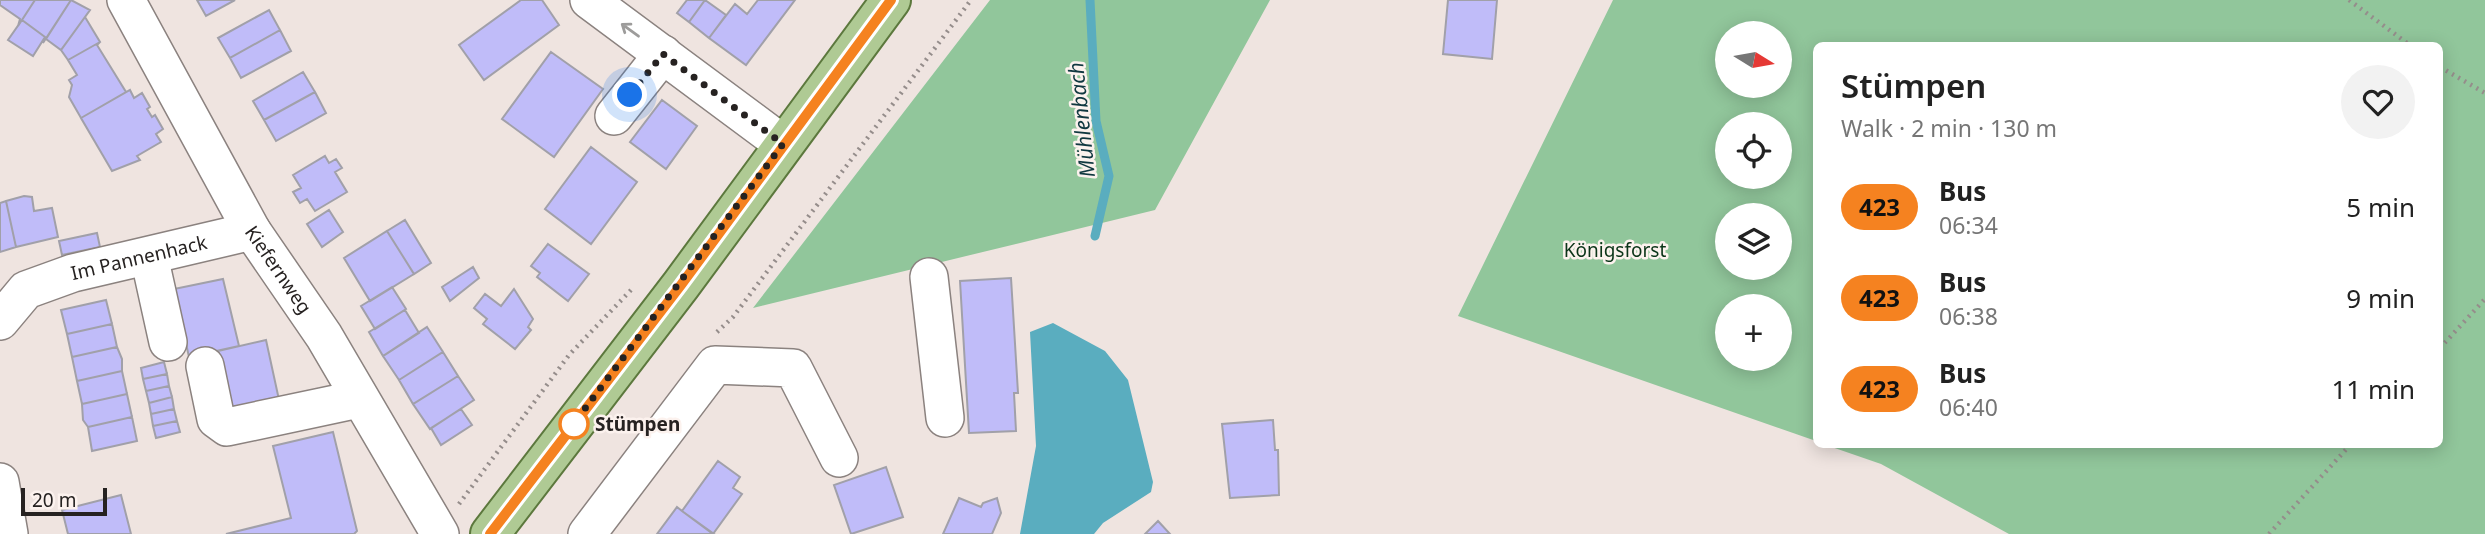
<!DOCTYPE html>
<meta charset="utf-8">
<style>
:root{--surface:#fff;--page:#f2f2f2;--text:#222;--muted:#767676}
body{margin:0;font-family:"Noto Sans",sans-serif;background:var(--page);color:var(--text);height:100vh;display:flex;flex-direction:column;font-size:26px;white-space:nowrap}
*{box-sizing:border-box;margin:0}
p{font-size:23px;color:var(--muted)}
.icon{flex:none;width:38px;height:38px;fill:none;stroke:currentColor;stroke-width:2;stroke-linecap:round;stroke-linejoin:round}
.map{position:relative;flex:1;overflow:hidden}
.side{position:absolute;left:1813px;top:42px;width:630px;height:406px;display:flex;flex-direction:column;background:var(--surface);border-radius:10px;box-shadow:0 4px 18px #0003}
.side>*{flex:none}
.badge{padding:0 14px;border-radius:23px;font-size:24px;line-height:46px}
.needle{width:46px;rotate:101deg}
.tools{position:absolute;left:1715px;top:21px;display:grid;gap:14px}
.tools a{display:grid;place-items:center;width:77px;height:77px;border-radius:50%;background:var(--surface);box-shadow:0 4px 18px #0003;font-size:35px}
.scale{position:absolute;left:21px;bottom:18px;width:86px;box-sizing:border-box;padding-left:7px;border:4px solid #262221;border-top:0;font-size:19px;line-height:24px;white-space:nowrap;color:#262221;-webkit-text-stroke:5px #fcf2ee;paint-order:stroke}
.you{position:absolute;width:35px;height:35px;margin:-18px;border:5px solid #fff;border-radius:50%;background:#1a73e8;box-shadow:0 0 0 10px #1a73e833}
.map>.badge{position:absolute;translate:-50% -50%;box-shadow:0 0 0 4px #fff}
.round{display:grid;place-items:center;flex:none;width:74px;height:74px;border-radius:37px;background:var(--page)}
.overview{display:flex;align-items:center;justify-content:space-between;height:119px;padding:0 28px}
h1{font-size:33px;font-weight:600;line-height:52px}
ul{padding:0;list-style:none}
li{display:flex;align-items:center;gap:21px;height:91px;padding:0 28px}
li div{flex:1}
li b{display:block;font-size:26px}
li em{font-style:normal}
li .badge{min-width:77px;font-weight:700;text-align:center}
.map>svg:first-child{display:block}
.green{fill:#91c69b;fill-rule:evenodd}
.water{fill:#5aadbf}
.lines{fill:none;stroke-linecap:round;stroke-linejoin:round}
.stream{stroke:#5aadbf;stroke-width:9}
.building{fill:#c0bcf9;stroke:#a1a0a9;stroke-width:2}
.minor-casing{stroke:#8b827f;stroke-width:40}
.major-casing{stroke:#5c783d;stroke-width:42}
.path{stroke:#958d8b;stroke-width:4.5;stroke-dasharray:2 5;stroke-linecap:butt}
.minor{stroke:#fff;stroke-width:37}
.major{stroke:#afca94;stroke-width:38}
.oneway{stroke:#9d9c9b}
.line-casing{stroke:#fff;stroke-width:16}
.line{stroke:#f58220;stroke-width:10}
.walk{stroke:#262221;stroke-width:7;stroke-dasharray:0 12.6}
.stop-dot{fill:#fff;stroke:#f58220;stroke-width:3.5}
.labels{text-anchor:middle;stroke-width:5;stroke-linejoin:round;paint-order:stroke}
.park-label{font-size:19px;fill:#0b3518;stroke:#fcf2ee}
.street-label{font-size:19px;fill:#262221;stroke:#fcf2ee}
.stop-label{font-size:19px;font-weight:bold;fill:#262221;stroke:#fcf2ee;text-anchor:start}
.water-label{font-size:21px;font-style:italic;fill:#103840;stroke:#fcf2ee}
</style>
<div class="map">
<svg width="2485" height="534" viewBox="0 0 2485 534">
<rect width="100%" height="100%" fill="#efe4e0"/>
<path class="green" d="M 990,0 L 1270,0 L 1155,210 L 753,308 Z
M 1613,0 L 2485,0 L 2485,534 L 2009,534 L 1881,464 L 1826,445 L 2440,444 L 2440,46 L 1816,46 L 1816,441 L 1458,316 ZM 1727,33 L 1780,33 L 1780,86 L 1727,86 ZM 1727,124 L 1780,124 L 1780,177 L 1727,177 ZM 1727,215 L 1780,215 L 1780,268 L 1727,268 ZM 1727,306 L 1780,306 L 1780,359 L 1727,359 Z"/>
<path class="water" d="M 1053,323 L 1105,351 L 1128,380 L 1153,482 L 1151,492 L 1103,523 L 1094,534 L 1020,534 L 1036,446 L 1030,332 Z"/>
<g class="lines">
<path class="stream" d="M 1090,0 L 1096,121 L 1109,176 L 1095,236"/>
</g>
<path class="building" d="M 0,0 L 35,0 L 18,26 L 20,19 L 0,5 Z
M 35,0 L 71,0 L 43,43 L 45,37 L 22,20 Z
M 71,0 L 90,10 L 61,50 L 46,39 Z
M 197,0 L 235,0 L 206,16 Z
M 521,0 L 542,0 L 559,25 L 484,80 L 459,45 Z
M 687,0 L 705,0 L 689,22 L 677,13 Z
M 705,0 L 726,15 L 709,38 L 689,22 Z
M 758,0 L 795,0 L 746,65 L 709,38 L 735,4 L 747,14 Z
M 1448,0 L 1497,0 L 1492,59 L 1443,54 Z
M 269,10 L 280,30 L 230,58 L 218,38 Z
M 85,17 L 100,42 L 68,60 L 61,50 Z
M 22,20 L 45,37 L 33,56 L 8,40 Z
M 280,30 L 291,51 L 241,78 L 230,58 Z
M 100,42 L 97,45 L 126,92 L 81,118 L 69,97 L 72,85 L 69,80 L 77,75 L 68,60 Z
M 551,52 L 603,89 L 554,157 L 502,119 Z
M 303,72 L 315,92 L 264,120 L 253,101 Z
M 130,90 L 134,98 L 142,93 L 150,107 L 147,109 L 152,117 L 155,115 L 163,129 L 156,134 L 161,142 L 137,156 L 140,160 L 112,171 L 81,118 Z
M 315,92 L 326,113 L 276,141 L 264,120 Z
M 662,100 L 697,126 L 666,169 L 630,142 Z
M 591,147 L 637,182 L 591,244 L 545,209 Z
M 325,156 L 329,163 L 336,159 L 342,168 L 335,172 L 347,192 L 315,211 L 307,199 L 300,203 L 293,192 L 301,188 L 293,175 Z
M 24,196 L 32,197 L 34,211 L 52,208 L 58,237 L 16,247 L 6,201 Z
M 6,201 L 16,247 L 0,252 L 0,203 Z
M 329,210 L 343,232 L 322,247 L 307,224 Z
M 405,220 L 431,263 L 414,274 L 387,231 Z
M 387,231 L 414,274 L 370,301 L 344,258 Z
M 97,233 L 100,247 L 62,255 L 59,241 Z
M 548,244 L 589,274 L 568,301 L 537,277 L 540,273 L 531,266 Z
M 473,267 L 479,278 L 450,301 L 442,287 Z
M 1011,278 L 1018,393 L 1014,393 L 1016,431 L 969,433 L 960,281 Z
M 223,279 L 239,346 L 189,357 L 174,289 Z
M 392,287 L 406,309 L 375,329 L 361,306 Z
M 514,289 L 533,319 L 528,327 L 531,330 L 515,349 L 483,324 L 487,319 L 474,308 L 485,294 L 501,306 Z
M 106,300 L 112,324 L 67,334 L 61,310 Z
M 405,310 L 419,333 L 383,356 L 369,332 Z
M 112,324 L 117,347 L 72,357 L 67,334 Z
M 427,327 L 443,352 L 399,380 L 383,356 Z
M 266,340 L 281,409 L 234,420 L 218,351 Z
M 117,347 L 122,359 L 122,371 L 77,381 L 72,357 Z
M 443,352 L 458,376 L 413,404 L 399,380 Z
M 164,362 L 167,374 L 143,379 L 141,368 Z
M 122,371 L 127,394 L 82,404 L 77,381 Z
M 167,374 L 169,386 L 146,391 L 143,379 Z
M 458,376 L 474,400 L 430,429 L 413,404 Z
M 169,386 L 172,397 L 149,403 L 146,391 Z
M 127,394 L 132,417 L 88,427 L 83,420 L 82,404 Z
M 172,397 L 174,409 L 151,414 L 149,403 Z
M 174,409 L 177,421 L 153,426 L 151,414 Z
M 461,409 L 472,425 L 441,445 L 431,428 Z
M 132,417 L 137,441 L 92,451 L 88,427 Z
M 1273,420 L 1275,450 L 1278,450 L 1279,495 L 1230,498 L 1222,424 Z
M 177,421 L 180,432 L 156,438 L 153,426 Z
M 333,432 L 357,531 L 354,534 L 226,534 L 291,518 L 273,446 Z
M 718,461 L 740,477 L 733,488 L 742,494 L 713,534 L 682,511 Z
M 886,467 L 903,517 L 851,534 L 834,485 Z
M 121,495 L 131,534 L 68,534 L 62,510 Z
M 959,498 L 981,507 L 983,503 L 997,498 L 1001,513 L 992,534 L 943,534 Z
M 677,507 L 682,511 L 714,534 L 657,534 Z
M 1158,521 L 1170,534 L 1145,534 Z"/>
<g class="lines">
<g class="minor-casing">
<g id="minor">
<path id="s1" d="M 126,0 L 252,231 L 324,336 L 440,534"/>
<path d="M 589,0 L 783,144"/>
<path d="M 614,116 L 663,54"/>
<path d="M 149,256 L 168,342"/>
<path d="M 929,277 L 945,418"/>
<path id="s2" d="M 0,321 L 26,290 L 73,273 L 252,231"/>
<path d="M 205,366 L 216,419 L 227,427 L 359,399"/>
<path d="M 0,482 L 9,534"/>
<path d="M 587,534 L 715,365 L 793,368 L 839,458"/>
</g>
</g>
<g class="major-casing">
<path id="major" d="M 490,534 L 681,285 L 891,0"/>
</g>
<path class="path" d="M 2349,0 L 2411,46
M 2440,67 L 2485,93
M 717,332 L 733,317 L 971,0
M 2440,348 L 2485,299
M 459,504 L 569,355 L 631,290
M 2269,534 L 2351,444"/>
<use href="#minor" class="minor"/>
<use href="#major" class="major"/>
</g>
<defs><path id="oneway-shaft" d="M-6 0H5M1.5-3L5.5 0L1.5 3" fill="none" stroke-width="1.6" stroke-linecap="round" stroke-linejoin="round" transform="scale(1.75)"/></defs>
<use class="oneway" href="#oneway-shaft" transform="translate(630 30) rotate(-144)"/>
<g class="lines">
<g class="line-casing">
<path id="line" d="M 490,534 L 681,285 L 891,0"/>
</g>
<use href="#line" class="line"/>
<path class="walk" d="M 574,424 L 572,426 L 783,144 L 663,54 L 630,95"/>
</g>
<circle class="stop-dot" cx="574" cy="424" r="14"/>
<g class="labels">
<g class="park-label">
<text x="1615" y="257">Königsforst</text>
</g>
<g class="street-label">
<text dy="7" stroke="none"><textPath href="#s2" startOffset="158">Im Pannenhack</textPath></text>
<text dy="7" stroke="none"><textPath href="#s1" startOffset="310">Kiefernweg</textPath></text>
</g>
<g class="stop-label">
<text x="595" y="431">Stümpen</text>
</g>
<g class="water-label">
<text transform="translate(1082 120) rotate(-96)" y="7">Mühlenbach</text>
</g>
</g>
</svg>
<div class="tools">
<a><svg class="needle" viewBox="-14 -14 28 28"><path d="M0-13l5 13h-10z" fill="#e53935"/><path d="M0 13l5-13h-10z" fill="#767676"/></svg></a>
<a><svg class="icon" aria-label="locate" viewBox="0 0 24 24"><circle cx="12" cy="12" r="6"/><path d="M12 2v4M12 18v4M2 12h4M18 12h4"/></svg></a>
<a><svg class="icon" aria-label="layers" viewBox="0 0 24 24"><path d="M12 4l9 5-9 5-9-5zM3 14l9 5 9-5"/></svg></a>
<a>+</a>
</div>
<div class="scale">20 m</div>
<div class="you" style="left:630px;top:95px"></div>
<section class="side">
<div class="overview"><div><h1>Stümpen</h1><p>Walk · 2 min · 130 m</p></div><a class="round"><svg class="icon" aria-label="heart" viewBox="0 0 24 24"><path d="M12 20l-8-8c-3-5 5-10 8-4 3-6 11-1 8 4z"/></svg></a></div>
<ul>
<li><span class="badge" style="background:#f58220;color:#111">423</span><div><b>Bus</b><p>06:34</p></div><em>5 min</em></li>
<li><span class="badge" style="background:#f58220;color:#111">423</span><div><b>Bus</b><p>06:38</p></div><em>9 min</em></li>
<li><span class="badge" style="background:#f58220;color:#111">423</span><div><b>Bus</b><p>06:40</p></div><em>11 min</em></li>
</ul>
</section>
</div>
